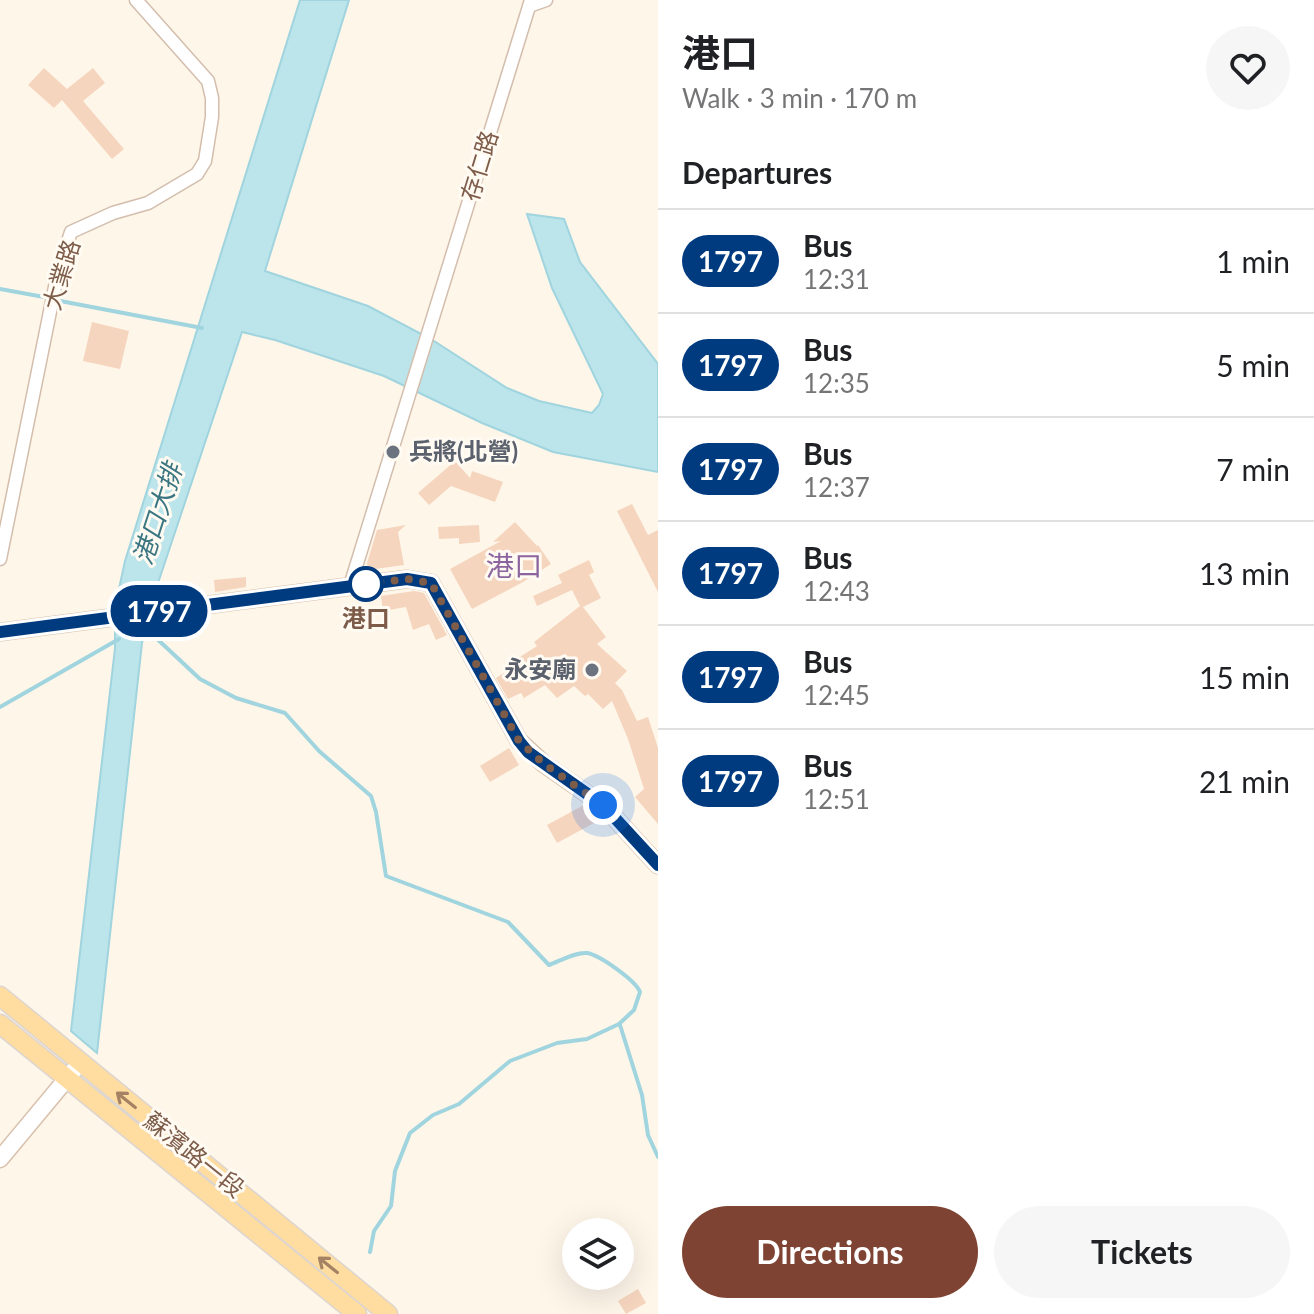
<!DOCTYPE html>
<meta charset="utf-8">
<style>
:root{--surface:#fff;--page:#f6f6f6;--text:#202124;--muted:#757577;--line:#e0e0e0;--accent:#7e4332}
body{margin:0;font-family:Lato,"Noto Sans TC",sans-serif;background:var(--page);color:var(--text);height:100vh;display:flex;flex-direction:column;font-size:30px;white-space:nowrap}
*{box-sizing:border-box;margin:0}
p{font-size:26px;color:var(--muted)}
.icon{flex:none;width:44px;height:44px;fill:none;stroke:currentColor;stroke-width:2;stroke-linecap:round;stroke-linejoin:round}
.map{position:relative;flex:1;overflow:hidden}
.details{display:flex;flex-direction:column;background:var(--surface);width:656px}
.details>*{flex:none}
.badge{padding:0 16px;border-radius:26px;font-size:28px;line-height:52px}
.tools{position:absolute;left:562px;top:1218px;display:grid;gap:16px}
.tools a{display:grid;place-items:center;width:72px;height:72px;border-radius:50%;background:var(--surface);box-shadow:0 8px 32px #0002;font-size:40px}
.you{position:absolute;width:40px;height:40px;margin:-20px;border:6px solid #fff;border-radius:50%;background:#1a73e8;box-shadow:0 0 0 12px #1a73e833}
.map>.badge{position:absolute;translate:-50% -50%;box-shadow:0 0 0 4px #fff}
h2{padding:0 24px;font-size:30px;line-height:72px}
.round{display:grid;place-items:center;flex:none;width:84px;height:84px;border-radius:42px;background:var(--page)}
.head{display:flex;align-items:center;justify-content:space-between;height:136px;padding:0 24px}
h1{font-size:38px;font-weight:700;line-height:60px}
.button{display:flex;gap:16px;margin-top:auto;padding:16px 24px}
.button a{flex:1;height:92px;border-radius:48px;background:var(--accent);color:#fff;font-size:32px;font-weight:700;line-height:92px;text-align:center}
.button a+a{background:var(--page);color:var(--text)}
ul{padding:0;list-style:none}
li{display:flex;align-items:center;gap:24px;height:104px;padding:0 24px;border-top:2px solid var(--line)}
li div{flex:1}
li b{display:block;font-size:30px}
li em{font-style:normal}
li .badge{min-width:88px;font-weight:700;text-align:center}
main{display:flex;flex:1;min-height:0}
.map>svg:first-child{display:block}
.water{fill:#bbe4eb;stroke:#a0d4de;stroke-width:2}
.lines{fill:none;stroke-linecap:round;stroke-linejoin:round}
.stream{stroke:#a0d4de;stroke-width:4}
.building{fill:#f6d5be}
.street-casing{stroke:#d3bead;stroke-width:15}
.secondary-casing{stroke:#d8c0ac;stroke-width:19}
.primary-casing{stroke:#ddd5d0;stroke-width:21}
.street{stroke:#fff;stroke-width:12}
.secondary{stroke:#fff;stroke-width:16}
.primary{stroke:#ffdca0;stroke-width:18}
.oneway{stroke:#a48263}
.line-casing{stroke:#fff;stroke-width:18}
.line{stroke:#003b80;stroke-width:12}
.walk{stroke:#7d5c49;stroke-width:8;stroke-dasharray:0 14.4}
.worship-dot{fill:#6b7280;stroke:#fffaf2;stroke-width:3}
.stop-dot{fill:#fff;stroke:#003b80;stroke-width:4}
.labels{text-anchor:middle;stroke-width:6;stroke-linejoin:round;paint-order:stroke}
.street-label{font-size:24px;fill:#7d5c49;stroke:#fffaf2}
.worship-label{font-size:24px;font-weight:bold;fill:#5b616d;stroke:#fffaf2;text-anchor:start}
.stop-label{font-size:24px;font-weight:bold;fill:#7d5c49;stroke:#fffaf2}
.water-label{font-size:26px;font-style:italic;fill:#3a7682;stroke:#fffaf2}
.quarter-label{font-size:28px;fill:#8c659f;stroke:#fffaf2}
</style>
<main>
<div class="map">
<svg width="658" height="1314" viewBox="0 0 658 1314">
<rect width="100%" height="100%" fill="#fef6e9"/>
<path class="water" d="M 300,0 L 349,0 L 265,271 L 368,306 L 431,339 L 507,388 L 539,401 L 592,413 L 599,405 L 603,394 L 552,288 L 527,214 L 564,219 L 580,262 L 658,364 L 658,472 L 553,452 L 482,423 L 384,376 L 275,340 L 242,332 L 151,604 L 142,643 L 97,1053 L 71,1031 L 115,648 L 115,607 L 125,561 Z"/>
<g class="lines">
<path class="stream" d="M 0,289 L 44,297
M 55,300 L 202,328
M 138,634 L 154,636 L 200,679 L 236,698 L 285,713 L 319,751 L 371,796 L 376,812 L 386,876 L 508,922 L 549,965 C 560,961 575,952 587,953 C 600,955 636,981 640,992 L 634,1010 L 619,1024 L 587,1039 L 557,1043 L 510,1061 L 459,1104 L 433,1115 L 410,1133 L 395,1171 L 391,1206 L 374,1231 L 370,1252
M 0,707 L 119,639
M 620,1025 L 642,1095 L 648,1135 L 658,1157"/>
</g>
<path class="building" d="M 44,68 L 67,89 L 93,68 L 105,83 L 83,101 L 124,149 L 112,159 L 62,100 L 54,108 L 28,85 Z
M 92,322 L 129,331 L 120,369 L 83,361 Z
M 455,461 L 470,478 L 472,471 L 503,482 L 495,502 L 451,486 L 429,505 L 418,493 Z
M 632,504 L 648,535 L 658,530 L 658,592 L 617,511 Z
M 515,522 L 537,546 L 538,545 L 551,564 L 523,582 L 472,609 L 450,569 L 501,541 L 493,542 Z
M 406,525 L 398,532 L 404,565 L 368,570 L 367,563 L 377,530 Z
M 479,525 L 480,542 L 459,544 L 459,538 L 439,539 L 438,527 Z
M 589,560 L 594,572 L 589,575 L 601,598 L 583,607 L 606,637 L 597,644 L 627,671 L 615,683 L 622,690 L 637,721 L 648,717 L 658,748 L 658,824 L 635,797 L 644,789 L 628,739 L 612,701 L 603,709 L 588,694 L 585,696 L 574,686 L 557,698 L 545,685 L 524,698 L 521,693 L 508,699 L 496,678 L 507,671 L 504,667 L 537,646 L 534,642 L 580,606 L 572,590 L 537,606 L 533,596 L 562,583 L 558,575 Z
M 246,577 L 246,587 L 215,592 L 214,580 Z
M 414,591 L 424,593 L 447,635 L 436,640 L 429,624 L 413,630 L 406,607 L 383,611 L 381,596 Z
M 509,748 L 519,765 L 490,782 L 480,766 Z
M 584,805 L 594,823 L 557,843 L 547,825 Z
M 638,1289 L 646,1303 L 626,1314 L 618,1301 Z"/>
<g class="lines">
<g class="street-casing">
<path id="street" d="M 529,6 L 546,0
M 0,559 L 58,272 L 71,232 L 113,213 L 148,203 L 197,174 L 205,161 L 212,117 L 212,98 L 208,81 L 136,0
M 350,586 L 531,0"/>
</g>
<g class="secondary-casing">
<path id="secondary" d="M 0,632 L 407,579 L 431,583 L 519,741 L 544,764 L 603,805 L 658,865
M 0,1159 L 74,1070"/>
</g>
<g class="primary-casing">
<path id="primary" d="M 0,996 L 388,1314
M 0,1024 L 357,1314"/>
</g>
<use href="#street" class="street"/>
<use href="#secondary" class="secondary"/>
<use href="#primary" class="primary"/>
</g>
<defs><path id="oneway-shaft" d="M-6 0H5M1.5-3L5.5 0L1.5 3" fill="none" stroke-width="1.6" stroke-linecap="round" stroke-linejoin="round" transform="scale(2)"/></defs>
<g class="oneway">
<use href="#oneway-shaft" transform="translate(126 1100) rotate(-141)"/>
<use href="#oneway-shaft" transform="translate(328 1265) rotate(-141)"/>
</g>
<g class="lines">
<g class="line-casing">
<path id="line" d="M 0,632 L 407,579 L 431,583 L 519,741 L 528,752 L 603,805 L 658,865"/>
</g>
<use href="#line" class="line"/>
<path class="walk" d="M 366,584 L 407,579 L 431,583 L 519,741 L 544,764 L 603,805"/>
</g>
<g class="worship-dot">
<circle cx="393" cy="452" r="8"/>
<circle cx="592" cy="670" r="8"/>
</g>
<circle class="stop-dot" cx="366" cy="584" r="16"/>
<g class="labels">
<g class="street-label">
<text transform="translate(480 166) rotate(-73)" y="8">存仁路</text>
<text transform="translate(62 275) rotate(-73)" y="8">大業路</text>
<text transform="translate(194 1155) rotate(39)" y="8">蘇濱路一段</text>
</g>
<g class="worship-label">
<text x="409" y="460">兵將(北營)</text>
<text x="576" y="678" text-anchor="end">永安廟</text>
</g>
<g class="stop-label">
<text x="366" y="627">港口</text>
</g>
<g class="water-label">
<text transform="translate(158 514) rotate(-72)" y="9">港口大排</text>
</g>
<g class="quarter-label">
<text x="514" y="576">港口</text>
</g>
</g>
</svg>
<div class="tools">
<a><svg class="icon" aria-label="layers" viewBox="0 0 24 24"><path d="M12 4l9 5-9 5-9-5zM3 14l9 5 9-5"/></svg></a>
</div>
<div class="you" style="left:603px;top:805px"></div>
<b class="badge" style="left:159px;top:611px;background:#003b80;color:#fff">1797</b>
</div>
<section class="details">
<div class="head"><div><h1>港口</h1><p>Walk · 3 min · 170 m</p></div><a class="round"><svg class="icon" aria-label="heart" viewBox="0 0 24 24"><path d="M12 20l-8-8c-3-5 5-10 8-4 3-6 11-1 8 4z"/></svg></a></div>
<h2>Departures</h2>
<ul>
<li><span class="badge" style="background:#003b80;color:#fff">1797</span><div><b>Bus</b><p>12:31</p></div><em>1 min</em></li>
<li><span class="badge" style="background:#003b80;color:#fff">1797</span><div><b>Bus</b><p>12:35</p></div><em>5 min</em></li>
<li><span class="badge" style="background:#003b80;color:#fff">1797</span><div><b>Bus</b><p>12:37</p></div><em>7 min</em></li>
<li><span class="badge" style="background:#003b80;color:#fff">1797</span><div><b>Bus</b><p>12:43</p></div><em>13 min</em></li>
<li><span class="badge" style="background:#003b80;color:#fff">1797</span><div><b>Bus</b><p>12:45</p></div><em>15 min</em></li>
<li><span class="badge" style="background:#003b80;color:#fff">1797</span><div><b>Bus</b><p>12:51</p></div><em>21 min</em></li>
</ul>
<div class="button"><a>Directions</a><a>Tickets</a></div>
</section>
</main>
